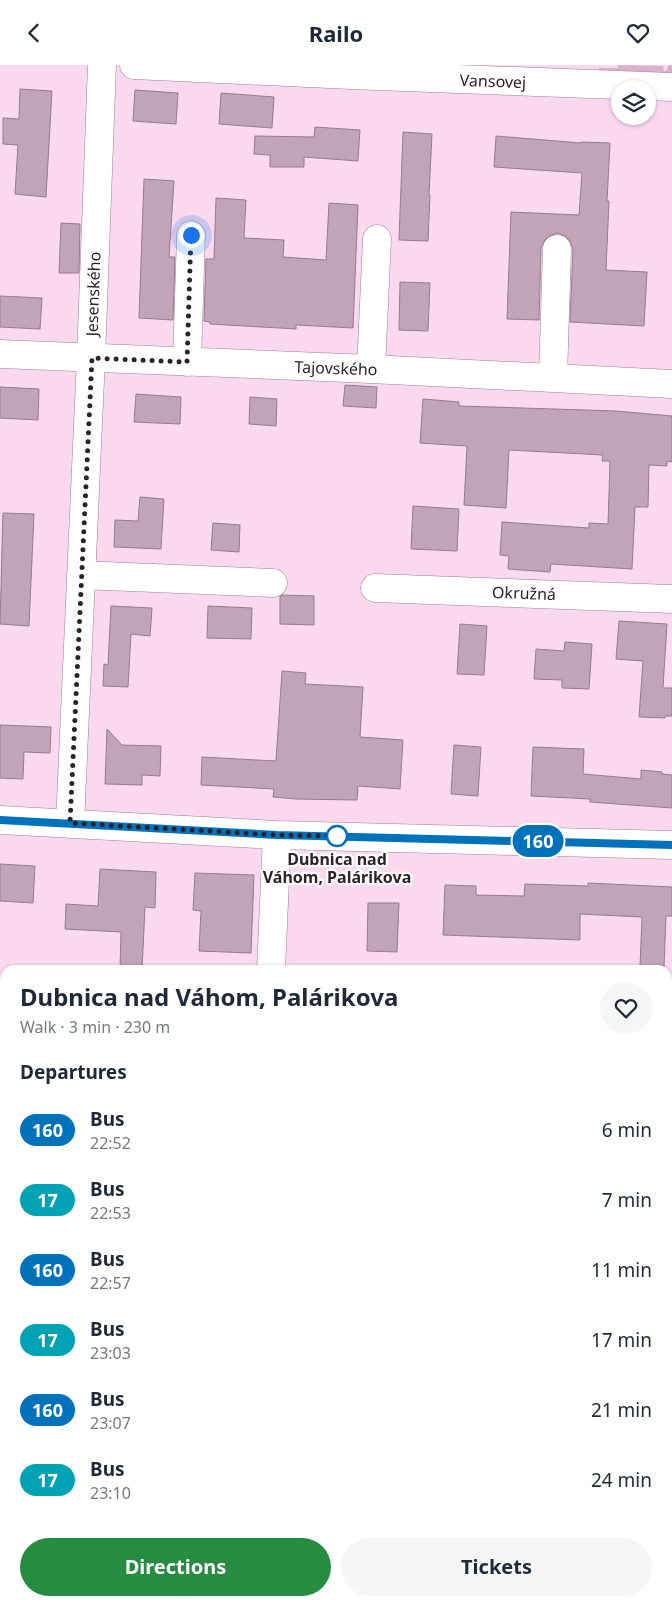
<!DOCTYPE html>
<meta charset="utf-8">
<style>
:root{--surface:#fff;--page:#f6f6f7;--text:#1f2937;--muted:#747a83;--accent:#258c42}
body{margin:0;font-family:"Noto Sans",sans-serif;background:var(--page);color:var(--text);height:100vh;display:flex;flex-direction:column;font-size:19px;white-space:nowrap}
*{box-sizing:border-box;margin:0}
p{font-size:16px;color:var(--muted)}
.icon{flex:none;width:28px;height:28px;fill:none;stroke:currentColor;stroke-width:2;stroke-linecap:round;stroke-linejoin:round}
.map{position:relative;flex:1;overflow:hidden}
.drawer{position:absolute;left:0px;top:900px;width:672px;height:641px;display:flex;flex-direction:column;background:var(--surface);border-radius:15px 15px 0 0;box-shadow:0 1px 4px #0004}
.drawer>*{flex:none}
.badge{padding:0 10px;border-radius:16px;font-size:18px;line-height:32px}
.controls{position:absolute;left:611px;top:15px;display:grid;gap:10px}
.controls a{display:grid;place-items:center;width:45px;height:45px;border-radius:50%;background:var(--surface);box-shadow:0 1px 4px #0004;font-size:25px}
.you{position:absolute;width:25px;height:25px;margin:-12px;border:4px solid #fff;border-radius:50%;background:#1a73e8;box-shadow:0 0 0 8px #1a73e833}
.map>.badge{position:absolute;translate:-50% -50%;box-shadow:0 0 0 2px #fff}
h2{padding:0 20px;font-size:19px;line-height:45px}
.round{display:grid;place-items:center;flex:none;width:52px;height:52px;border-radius:26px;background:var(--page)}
.overview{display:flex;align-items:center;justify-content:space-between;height:85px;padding:0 20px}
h1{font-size:24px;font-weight:700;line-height:38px}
.action{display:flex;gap:10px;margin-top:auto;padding:10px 20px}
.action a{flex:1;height:58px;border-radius:30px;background:var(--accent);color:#fff;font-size:20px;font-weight:700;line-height:58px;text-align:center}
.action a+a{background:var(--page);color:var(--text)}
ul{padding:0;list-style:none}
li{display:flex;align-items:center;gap:15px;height:70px;padding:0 20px}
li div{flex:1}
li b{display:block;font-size:19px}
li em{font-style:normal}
li .badge{min-width:55px;font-weight:700;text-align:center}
header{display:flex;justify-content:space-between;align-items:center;height:65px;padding:0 20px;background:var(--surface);font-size:22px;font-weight:700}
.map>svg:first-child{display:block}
.green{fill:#dcafce}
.building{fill:#c2a3b8;stroke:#977a8e}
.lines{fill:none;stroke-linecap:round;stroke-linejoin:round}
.minor-casing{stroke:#9c7f92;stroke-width:29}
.minor{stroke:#fff;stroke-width:28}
.line-casing{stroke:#fff;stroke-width:11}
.line{stroke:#0072bc;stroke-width:8}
.walk{stroke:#2d222a;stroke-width:5;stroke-dasharray:0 9}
.stop-dot{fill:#fff;stroke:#0072bc;stroke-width:2.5}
.labels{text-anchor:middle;stroke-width:4.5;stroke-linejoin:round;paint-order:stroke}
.street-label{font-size:16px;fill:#2d222a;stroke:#fff}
.stop-label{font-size:16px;font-weight:bold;fill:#2d222a;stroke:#fff}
</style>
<header><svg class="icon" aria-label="back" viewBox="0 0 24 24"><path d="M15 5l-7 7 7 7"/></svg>Railo<svg class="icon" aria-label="heart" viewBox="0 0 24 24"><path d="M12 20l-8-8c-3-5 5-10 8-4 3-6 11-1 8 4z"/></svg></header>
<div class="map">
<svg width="672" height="1541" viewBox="0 0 672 1541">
<rect width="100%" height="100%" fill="#fad9ef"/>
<path class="green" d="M 618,0 L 663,1 L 664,6 L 666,6 L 669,0 L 672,0 L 672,16 L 599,12 L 599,3 L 618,3 Z"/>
<path class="building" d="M 20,24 L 52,26 L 46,132 L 15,129 L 18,80 L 3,79 L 3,53 L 19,54 Z
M 135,25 L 178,28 L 176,59 L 133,56 Z
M 221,28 L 274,32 L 272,63 L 219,59 Z
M 315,62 L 360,65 L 358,96 L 304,92 L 304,102 L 270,102 L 270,90 L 254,89 L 255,71 L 314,72 Z
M 403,67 L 432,69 L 429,130 L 430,130 L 428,176 L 399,175 Z
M 496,71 L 581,78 L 581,77 L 610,78 L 607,136 L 609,136 L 606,205 L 647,207 L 644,261 L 570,257 L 573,184 L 570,176 L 565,171 L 558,168 L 549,171 L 544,176 L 541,183 L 539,255 L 507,254 L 511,147 L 579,150 L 582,108 L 494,102 Z
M 144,114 L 174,116 L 169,192 L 175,192 L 173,255 L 139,253 Z
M 216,133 L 246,135 L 244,173 L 284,175 L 283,192 L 326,195 L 329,138 L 358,140 L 353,263 L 296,260 L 296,264 L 210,259 L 210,257 L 204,256 L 206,194 L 214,194 Z
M 61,158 L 80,159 L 79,208 L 59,208 Z
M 400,217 L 430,218 L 428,266 L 399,265 Z
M 0,231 L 42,233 L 40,264 L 0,262 Z
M 345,320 L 377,322 L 376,343 L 343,341 Z
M 0,322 L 39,324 L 38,355 L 0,353 Z
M 136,329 L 181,332 L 180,359 L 134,357 Z
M 250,332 L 277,334 L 276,361 L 249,359 Z
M 423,334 L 459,337 L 459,341 L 616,346 L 672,351 L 672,397 L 667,396 L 667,401 L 649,400 L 648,442 L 635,442 L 632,504 L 551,499 L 550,507 L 508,504 L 509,491 L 500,490 L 502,457 L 589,463 L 589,458 L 608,459 L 610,396 L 602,396 L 603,390 L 509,385 L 506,443 L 464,440 L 467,381 L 420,378 Z
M 140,432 L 164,434 L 161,484 L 114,482 L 115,455 L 138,456 Z
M 413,441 L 459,444 L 457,486 L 411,484 Z
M 3,448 L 34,449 L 29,561 L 0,559 Z
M 213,458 L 240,460 L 239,487 L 211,485 Z
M 282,530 L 314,531 L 314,560 L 280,559 L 280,532 Z
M 111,541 L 152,543 L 150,571 L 131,569 L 128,622 L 103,621 L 104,599 L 108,600 Z
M 208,541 L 252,543 L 251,574 L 207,573 Z
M 619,556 L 667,559 L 663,623 L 672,623 L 672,651 L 665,651 L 665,653 L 639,652 L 643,596 L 616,594 Z
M 460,559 L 487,561 L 484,610 L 457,609 Z
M 565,577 L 592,579 L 589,624 L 562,623 L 562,615 L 534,614 L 536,584 L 564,586 Z
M 282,606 L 306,608 L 305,619 L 363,622 L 360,672 L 403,675 L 400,724 L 358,721 L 357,735 L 296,734 L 273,732 L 274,724 L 201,720 L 202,692 L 276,696 Z
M 0,660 L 51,662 L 50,688 L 24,687 L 23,714 L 0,713 Z
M 107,664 L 122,680 L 161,681 L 160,711 L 142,710 L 142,720 L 105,719 Z
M 454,680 L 481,682 L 478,731 L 451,729 Z
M 533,682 L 584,684 L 583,709 L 641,714 L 641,705 L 662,707 L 662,709 L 672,710 L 672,743 L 590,737 L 590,734 L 531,731 Z
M 0,799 L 35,801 L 33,838 L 0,836 Z
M 100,804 L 156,807 L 155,843 L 145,842 L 142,905 L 120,905 L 121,867 L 65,864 L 66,839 L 98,841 Z
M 195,808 L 254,810 L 251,888 L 199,886 L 201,846 L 193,845 Z
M 588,818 L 672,822 L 672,851 L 666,851 L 664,902 L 640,901 L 642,852 L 580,849 L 580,875 L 443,870 L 445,820 L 476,821 L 476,830 L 524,831 L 525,819 L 588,821 Z
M 368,838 L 399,838 L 397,887 L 367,886 Z"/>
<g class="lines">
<g class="minor-casing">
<path id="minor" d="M 134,0 L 351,10 L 672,22
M 0,289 L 371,304 L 672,319
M 187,297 L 191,170
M 371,304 L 377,174
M 553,313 L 557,184
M 81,510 L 273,518
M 375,523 L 672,534
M 0,755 L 277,770 L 672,780
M 70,758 L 91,293 L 102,0
M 271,905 L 277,770
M 0,1073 L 5,1073
M 668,1348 L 672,1348
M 0,1353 L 5,1353
M 235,1541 L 236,1536"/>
</g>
<use href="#minor" class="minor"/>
</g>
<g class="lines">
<g class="line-casing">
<path id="line" d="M 0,755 L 277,770 L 672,780"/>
</g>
<use href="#line" class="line"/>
<path class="walk" d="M 191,170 L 187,297 L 92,293 L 70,758 L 277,770 L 337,771"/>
</g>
<circle class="stop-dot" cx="337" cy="771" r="10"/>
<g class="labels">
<g class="street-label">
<text transform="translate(493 16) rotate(2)" y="6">Vansovej</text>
<text transform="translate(93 229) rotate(-88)" y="6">Jesenského</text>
<text transform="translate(336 303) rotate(2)" y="6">Tajovského</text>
<text transform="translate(524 528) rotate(2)" y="6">Okružná</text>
</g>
<g class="stop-label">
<text x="337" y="800">Dubnica nad<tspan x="337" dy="18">Váhom, Palárikova</tspan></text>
</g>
</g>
</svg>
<div class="controls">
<a><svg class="icon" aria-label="layers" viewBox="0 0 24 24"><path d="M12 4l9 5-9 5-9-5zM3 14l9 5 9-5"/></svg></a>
</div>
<div class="you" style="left:191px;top:170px"></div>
<b class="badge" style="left:538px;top:776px;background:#0072bc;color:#fff">160</b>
<section class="drawer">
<div class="overview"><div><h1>Dubnica nad Váhom, Palárikova</h1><p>Walk · 3 min · 230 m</p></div><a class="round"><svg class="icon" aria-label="heart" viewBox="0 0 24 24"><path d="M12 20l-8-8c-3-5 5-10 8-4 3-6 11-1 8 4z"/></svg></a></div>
<h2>Departures</h2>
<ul>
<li><span class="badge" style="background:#0072bc;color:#fff">160</span><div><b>Bus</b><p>22:52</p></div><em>6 min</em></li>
<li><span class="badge" style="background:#00a3b4;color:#fff">17</span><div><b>Bus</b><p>22:53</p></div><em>7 min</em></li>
<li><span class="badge" style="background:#0072bc;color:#fff">160</span><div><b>Bus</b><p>22:57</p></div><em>11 min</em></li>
<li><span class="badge" style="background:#00a3b4;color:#fff">17</span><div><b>Bus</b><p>23:03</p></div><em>17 min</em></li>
<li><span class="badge" style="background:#0072bc;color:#fff">160</span><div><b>Bus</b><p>23:07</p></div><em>21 min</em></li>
<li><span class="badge" style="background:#00a3b4;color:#fff">17</span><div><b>Bus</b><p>23:10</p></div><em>24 min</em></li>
</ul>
<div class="action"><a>Directions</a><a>Tickets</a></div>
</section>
</div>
